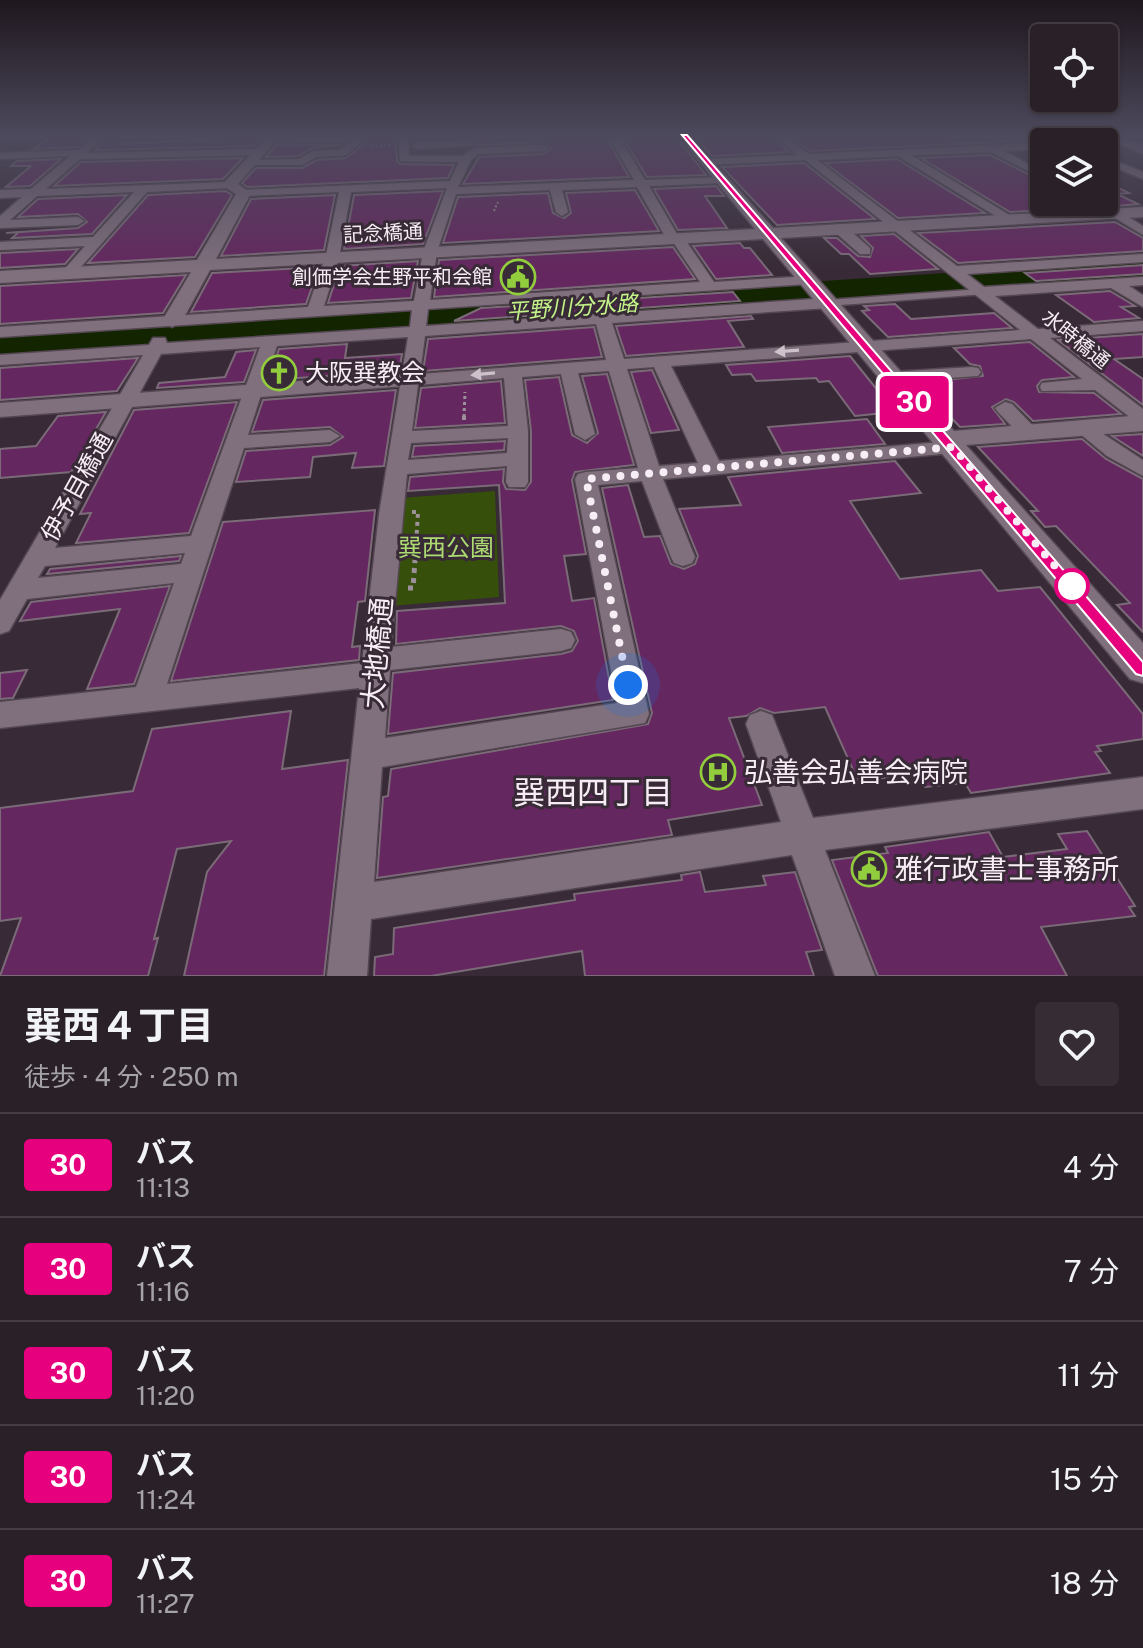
<!DOCTYPE html>
<html lang="ja">
<meta charset="utf-8">
<style>
:root{--surface:#2a2028;--page:#362d34;--text:#f1f3f6;--muted:#a5a3a8;--line:#463e45}
body{margin:0;font-family:"Public Sans","Noto Sans JP",sans-serif;background:var(--page);color:var(--text);height:100vh;display:flex;flex-direction:column;font-size:30px;white-space:nowrap}
*{box-sizing:border-box;margin:0}
p{font-size:26px;color:var(--muted)}
.icon{flex:none;width:44px;height:44px;fill:none;stroke:currentColor;stroke-width:2;stroke-linecap:round;stroke-linejoin:round}
.map{position:relative;height:976px;overflow:hidden}
.panel{display:flex;flex-direction:column;background:var(--surface);flex:1}
.panel>*{flex:none}
.badge{padding:0 16px;border-radius:6px;font-size:28px;line-height:52px}
.buttons{position:absolute;left:1030px;top:24px;display:grid;gap:16px}
.buttons a{display:grid;place-items:center;width:88px;height:88px;border-radius:8px;background:var(--surface);box-shadow:0 2px 6px #0004,0 0 0 2px var(--line);font-size:40px}
.you{position:absolute;width:40px;height:40px;margin:-20px;border:6px solid #fff;border-radius:50%;background:#1a73e8;box-shadow:0 0 0 12px #1a73e833}
.map>.badge{position:absolute;translate:-50% -50%;box-shadow:0 0 0 4px #fff}
.round{display:grid;place-items:center;flex:none;width:84px;height:84px;border-radius:8px;background:var(--page)}
.overview{display:flex;align-items:center;justify-content:space-between;height:136px;padding:0 24px}
h1{font-size:38px;font-weight:700;line-height:60px}
ul{padding:0;list-style:none}
li{display:flex;align-items:center;gap:24px;height:104px;padding:0 24px;border-top:2px solid var(--line)}
li div{flex:1}
li b{display:block;font-size:30px}
li em{font-style:normal}
li .badge{min-width:88px;font-weight:700;text-align:center}
.map>svg:first-child{display:block}
.green{fill:#36500c}
.water{fill:#132400}
.building{fill:#65275f;stroke:#7b6b78;stroke-width:2}
.lines{fill:none;stroke-linecap:round;stroke-linejoin:round}
.pedestrian-casing{stroke:#534751;stroke-width:3}
.minor-casing{stroke:#534751;stroke-width:3}
.tertiary-casing{stroke:#534751;stroke-width:3}
.path-far3{stroke:#9c909a;stroke-width:2;stroke-dasharray:2 2;stroke-linecap:butt}
.path-far2{stroke:#9c909a;stroke-width:3;stroke-dasharray:3 3;stroke-linecap:butt}
.path-far1{stroke:#9c909a;stroke-width:4;stroke-dasharray:4 4;stroke-linecap:butt}
.path{stroke:#9c909a;stroke-width:5;stroke-dasharray:5 5;stroke-linecap:butt}
.pedestrian{fill:#80707d;fill-rule:evenodd}
.minor{fill:#80707d;fill-rule:evenodd}
.tertiary{fill:#80707d;fill-rule:evenodd}
.oneway{fill:#cdc1cb}
.line{fill:#e6007e;stroke:#fff;stroke-width:2}
.walk{stroke:#f6edf5;stroke-width:8;stroke-dasharray:0 14.4}
.stop-dot{fill:#fff;stroke:#e6007e;stroke-width:4}
.labels{text-anchor:middle;stroke-width:6;stroke-linejoin:round;paint-order:stroke}
.far-street-label{font-size:20px;fill:#f6edf5;stroke:#382a36}
.far-poi-label{font-size:20px;fill:#f6edf5;stroke:#382a36;text-anchor:end}
.far-water-label{font-size:22px;font-style:italic;fill:#c3f489;stroke:#382a36}
.poi-label{font-size:24px;fill:#f6edf5;stroke:#382a36;text-anchor:start}
.street-label{font-size:24px;fill:#f6edf5;stroke:#382a36}
.park-label{font-size:24px;fill:#abdb71;stroke:#382a36}
.near-street-label{font-size:28px;fill:#f6edf5;stroke:#382a36}
.near-poi-label{font-size:28px;fill:#f6edf5;stroke:#382a36;text-anchor:start}
.near-neighbourhood-label{font-size:32px;fill:#f6edf5;stroke:#382a36}
</style>
<div class="map">
<svg width="1143" height="976" viewBox="0 0 1143 976">
<rect width="100%" height="100%" fill="#382a36"/>
<path class="green" d="M 495,491 L 499,597 L 391,606 L 400,498 Z"/>
<path class="water" d="M 1143,260 L 1143,279 L 0,357 L 0,335 Z"/>
<path class="building" d="M 52,137 L 90,137 L 77,147 L 33,149 Z
M 107,137 L 128,137 L 119,144 L 262,137 L 254,146 L 95,150 Z
M 367,137 L 395,137 L 397,161 L 400,164 L 454,165 L 448,178 L 247,187 L 242,183 L 256,168 L 302,168 L 317,160 L 346,158 L 367,141 Z
M 505,137 L 606,137 L 629,177 L 463,184 L 479,157 L 543,154 L 551,149 L 543,142 L 477,145 L 473,138 Z
M 622,137 L 676,137 L 706,175 L 647,177 Z
M 695,137 L 773,137 L 789,152 L 712,156 Z
M 791,137 L 1101,137 L 1097,142 L 1044,140 L 810,151 Z
M 277,144 L 341,145 L 313,148 L 298,156 L 266,157 Z
M 990,155 L 1044,182 L 1044,202 L 1086,202 L 1091,207 L 1010,212 L 921,158 Z
M 243,158 L 223,179 L 54,186 L 81,162 Z
M 61,159 L 30,186 L 6,187 L 31,166 L 11,166 L 17,161 Z
M 897,159 L 985,213 L 898,218 L 825,163 Z
M 804,163 L 875,219 L 777,225 L 722,167 Z
M 1104,181 L 1129,193 L 1117,194 L 1138,204 L 1116,206 L 1104,199 Z
M 716,186 L 724,196 L 705,196 L 727,228 L 678,230 L 654,189 Z
M 635,190 L 659,231 L 443,243 L 458,197 L 548,193 L 553,213 L 564,218 L 571,213 L 566,193 Z
M 226,191 L 232,195 L 195,257 L 88,263 L 148,195 Z
M 443,191 L 423,244 L 344,249 L 354,195 Z
M 127,195 L 92,234 L 12,238 L 19,232 L 6,233 L 78,228 L 87,222 L 78,214 L 18,217 L 38,199 Z
M 335,195 L 324,250 L 221,256 L 251,199 Z
M 1115,222 L 1143,238 L 1143,251 L 958,263 L 918,233 Z
M 894,234 L 938,269 L 870,274 L 849,254 L 841,254 L 824,238 L 837,238 L 858,256 L 870,257 L 873,248 L 861,236 Z
M 740,243 L 744,248 L 750,248 L 772,275 L 716,279 L 693,246 Z
M 673,247 L 695,279 L 434,297 L 439,260 Z
M 78,249 L 65,264 L 0,268 L 0,253 Z
M 418,261 L 411,298 L 328,303 L 340,266 Z
M 1143,265 L 1143,274 L 1036,281 L 1025,273 Z
M 319,267 L 306,304 L 191,312 L 212,273 Z
M 186,275 L 163,313 L 0,324 L 0,286 Z
M 1110,291 L 1135,306 L 1121,307 L 1139,318 L 1094,322 L 1056,295 Z
M 733,292 L 740,301 L 454,321 L 481,308 Z
M 895,304 L 911,319 L 994,313 L 1012,328 L 888,337 L 862,311 L 869,310 L 864,306 Z
M 751,316 L 753,319 L 728,321 L 744,347 L 626,356 L 616,326 Z
M 594,327 L 602,357 L 423,371 L 428,339 Z
M 1143,334 L 1143,357 L 1114,359 L 1143,379 L 1143,405 L 1058,340 Z
M 1030,342 L 1074,377 L 1042,380 L 1037,386 L 1039,392 L 1094,393 L 1121,414 L 1033,421 L 1014,402 L 1006,399 L 992,407 L 1005,424 L 960,427 L 918,383 L 983,376 L 980,366 L 970,364 L 954,348 Z
M 347,344 L 345,358 L 402,354 L 399,371 L 269,380 L 279,349 Z
M 256,350 L 244,382 L 157,388 L 159,383 L 225,377 L 236,352 Z
M 850,356 L 895,412 L 855,416 L 829,381 L 819,382 L 816,378 L 756,381 L 751,374 L 732,375 L 726,365 Z
M 138,358 L 117,391 L 0,400 L 0,368 Z
M 652,370 L 679,430 L 651,433 L 631,372 Z
M 607,374 L 634,465 L 575,472 L 572,480 L 586,554 L 564,556 L 572,601 L 594,598 L 613,700 L 388,734 L 393,673 L 561,654 L 572,651 L 578,641 L 574,631 L 561,626 L 396,644 L 397,611 L 505,603 L 499,485 L 408,491 L 410,477 L 504,469 L 503,482 L 506,489 L 525,490 L 531,482 L 531,431 L 525,380 L 559,377 L 572,435 L 587,443 L 598,433 L 582,376 Z
M 501,381 L 505,423 L 415,428 L 421,388 Z
M 396,390 L 384,466 L 352,468 L 356,453 L 313,457 L 310,477 L 236,482 L 246,451 L 330,445 L 343,437 L 330,427 L 252,432 L 263,400 Z
M 237,402 L 189,533 L 76,543 L 91,513 L 80,514 L 134,410 Z
M 106,412 L 71,472 L 0,478 L 0,449 L 36,446 L 58,416 Z
M 867,419 L 885,444 L 782,453 L 768,427 Z
M 1143,434 L 1143,456 L 1112,436 Z
M 1082,439 L 1106,459 L 1143,479 L 1143,632 L 1117,605 L 1130,603 L 1056,526 L 1045,527 L 1031,511 L 1038,511 L 978,447 Z
M 505,441 L 504,450 L 412,457 L 414,446 Z
M 895,461 L 921,493 L 850,501 L 900,579 L 981,570 L 998,591 L 1040,587 L 1143,714 L 1143,739 L 1097,746 L 1101,751 L 1095,752 L 1110,773 L 971,793 L 965,783 L 925,787 L 918,774 L 858,781 L 825,707 L 774,713 L 760,708 L 746,716 L 729,718 L 762,805 L 668,820 L 672,835 L 377,878 L 383,797 L 388,796 L 391,769 L 648,724 L 652,713 L 602,488 L 628,485 L 644,537 L 660,536 L 671,564 L 684,569 L 695,564 L 698,556 L 679,509 L 741,505 L 728,477 Z
M 375,510 L 365,601 L 358,602 L 352,647 L 360,646 L 359,660 L 171,681 L 223,522 Z
M 181,556 L 179,561 L 47,574 L 50,569 Z
M 170,586 L 134,684 L 87,689 L 120,609 L 20,621 L 31,602 Z
M 27,670 L 13,698 L 0,699 L 0,673 Z
M 291,711 L 282,769 L 348,760 L 324,976 L 184,976 L 207,872 L 231,841 L 177,849 L 154,939 L 158,938 L 148,976 L 0,976 L 21,918 L 0,921 L 0,808 L 133,791 L 152,729 Z
M 1087,831 L 1135,906 L 1129,907 L 1135,916 L 1041,927 L 1067,976 L 878,976 L 832,860 L 888,853 L 885,847 L 989,832 L 1003,857 L 1067,849 L 1058,834 Z
M 700,872 L 705,892 L 766,885 L 763,876 L 795,872 L 822,950 L 806,952 L 814,976 L 585,976 L 582,951 L 431,976 L 374,976 L 375,957 L 393,954 L 394,928 L 575,900 L 574,894 L 682,880 L 681,875 Z"/>
<g class="lines">
<g class="pedestrian-casing">
<path id="pedestrian" d="M 981,289 L 985,290 L 985,294 L 828,306 L 822,303 L 828,300 Z"/>
</g>
<g class="minor-casing">
<path id="minor" d="M 94,137 L 104,137 L 87,153 L 258,149 L 263,152 L 258,155 L 80,159 L 46,189 L 229,182 L 235,185 L 229,188 L 147,192 L 73,276 L 68,277 L 61,273 L 85,246 L 0,250 L 0,242 L 93,237 L 134,192 L 37,196 L 10,220 L 78,217 L 84,221 L 78,225 L 0,228 L 0,216 L 22,197 L 0,198 L 0,190 L 31,189 L 70,156 L 0,159 L 0,153 L 78,150 Z
M 268,137 L 362,137 L 365,139 L 346,155 L 316,157 L 302,165 L 244,165 L 243,163 L 248,160 L 299,159 L 313,151 L 339,150 L 350,142 L 272,141 Z
M 398,137 L 408,137 L 409,156 L 463,156 L 475,148 L 543,145 L 548,148 L 543,151 L 478,154 L 471,160 L 458,187 L 634,180 L 609,137 L 619,137 L 645,180 L 722,177 L 728,180 L 722,183 L 649,186 L 677,234 L 682,235 L 714,282 L 808,276 L 815,280 L 808,284 L 428,309 L 426,326 L 828,298 L 836,303 L 828,308 L 612,323 L 624,359 L 1020,330 L 805,160 L 707,165 L 702,162 L 707,159 L 797,155 L 776,137 L 787,137 L 809,154 L 1044,143 L 1044,149 L 1004,151 L 1044,172 L 1044,179 L 991,152 L 911,155 L 1011,216 L 1011,222 L 1007,223 L 898,156 L 817,160 L 957,266 L 1143,254 L 1143,262 L 967,274 L 984,287 L 1143,277 L 1143,285 L 1129,286 L 1143,295 L 1143,307 L 1111,288 L 995,296 L 1038,329 L 1143,321 L 1143,331 L 1050,338 L 1143,409 L 1143,424 L 1136,422 L 1095,390 L 1042,391 L 1040,387 L 1042,383 L 1082,379 L 1031,339 L 671,366 L 719,461 L 953,441 L 963,447 L 953,453 L 663,479 L 695,557 L 692,563 L 683,566 L 674,563 L 671,557 L 642,481 L 598,485 L 649,714 L 645,723 L 382,767 L 374,882 L 781,822 L 746,724 L 750,715 L 761,711 L 772,715 L 813,818 L 1143,777 L 1143,809 L 825,850 L 875,976 L 835,976 L 792,855 L 371,919 L 367,976 L 327,976 L 359,688 L 0,728 L 0,702 L 136,687 L 174,583 L 27,599 L 9,631 L 0,634 L 0,600 L 143,355 L 0,365 L 0,355 L 149,345 L 153,338 L 165,338 L 167,343 L 410,327 L 412,310 L 0,337 L 0,327 L 308,307 L 326,255 L 339,192 L 244,196 L 238,193 L 244,190 L 450,181 L 459,162 L 400,161 ZM 637,187 L 666,238 L 673,242 L 700,282 L 430,300 L 437,252 L 456,194 L 550,190 L 556,212 L 562,216 L 568,212 L 562,190 ZM 447,188 L 423,252 L 414,301 L 324,306 L 339,258 L 351,192 ZM 596,324 L 606,360 L 420,374 L 425,336 ZM 408,337 L 379,514 L 362,663 L 167,684 L 244,448 L 330,442 L 340,436 L 330,430 L 248,435 L 277,346 ZM 260,347 L 191,536 L 55,548 L 161,354 ZM 654,367 L 698,463 L 659,466 L 627,369 ZM 609,371 L 638,468 L 586,472 L 578,474 L 575,479 L 617,703 L 385,738 L 390,670 L 561,651 L 571,648 L 575,640 L 571,632 L 561,629 L 391,647 L 407,474 L 507,466 L 506,482 L 509,487 L 525,487 L 528,482 L 528,431 L 522,377 L 561,374 L 575,434 L 585,440 L 595,434 L 578,373 ZM 504,378 L 508,426 L 412,431 L 418,385 ZM 508,438 L 507,453 L 408,460 L 411,443 ZM 185,553 L 181,564 L 38,578 L 45,566 Z
M 470,140 L 474,145 L 417,149 L 412,146 L 417,143 Z
M 1104,140 L 1129,143 L 1104,146 L 1104,142 L 1100,142 Z
M 1104,156 L 1143,172 L 1143,179 L 1104,163 Z
M 1089,202 L 1104,202 L 1143,226 L 1143,235 Z
M 835,226 L 845,226 L 870,248 L 870,254 L 860,254 L 835,232 Z
M 972,367 L 978,368 L 981,372 L 978,376 L 891,382 L 882,377 L 891,372 Z
M 1005,402 L 1012,404 L 1035,428 L 1038,432 L 1035,436 L 1021,436 L 998,412 L 995,408 Z
M 1085,422 L 1143,460 L 1143,476 L 1107,456 L 1078,432 L 1075,428 Z"/>
</g>
<g class="tertiary-casing">
<path id="tertiary" d="M 267,137 L 279,137 L 238,184 L 251,193 L 216,259 L 755,229 L 679,137 L 691,137 L 773,228 L 1143,207 L 1143,217 L 781,238 L 954,431 L 1143,415 L 1143,431 L 966,445 L 1143,643 L 1143,683 L 1130,679 L 763,239 L 210,270 L 182,321 L 172,327 L 162,321 L 191,272 L 0,283 L 0,271 L 197,260 L 236,194 L 222,185 Z
M 1104,137 L 1120,137 L 1143,145 L 1143,154 Z
M 410,373 L 418,375 L 422,380 L 418,385 L 0,417 L 0,403 Z"/>
</g>
<path class="path-far3" d="M 372,146 L 391,145
M 494,211 L 498,202"/>
<path class="path-far2" d="M 464,417 L 465,392"/>
<path class="path-far1" d="M 464,420 L 464,415
M 412,512 L 418,512 L 415,562"/>
<path class="path" d="M 408,588 L 413,588 L 415,560"/>
<use href="#pedestrian" class="pedestrian"/>
<use href="#minor" class="minor"/>
<use href="#tertiary" class="tertiary"/>
</g>
<defs><path id="oneway-solid" d="M-6-.8H1V-3.2L6.5 0L1 3.2V.8H-6Z" transform="scale(2)"/></defs>
<g class="oneway">
<use href="#oneway-solid" transform="translate(787 351) rotate(176)"/>
<use href="#oneway-solid" transform="translate(483 374) rotate(175)"/>
</g>
<linearGradient id="sky" x2="0" y2="1"><stop stop-color="#1f171e"/><stop offset="0.5" stop-color="#4d4a5d"/><stop offset="1" stop-color="#4d4a5d" stop-opacity="0"/></linearGradient>
<rect width="1143" height="273" fill="url(#sky)"/>
<path class="line" d="M 682,135 L 687,135 L 1143,662 L 1143,676 L 1136,674 Z"/>
<g class="lines">
<path class="walk" d="M 628,685 L 586,479 L 953,447 L 1072,586"/>
</g>
<defs>
<g id="civic-ring" transform="scale(1.8)"><circle r="9.5" fill="#382a36" stroke="#92cd3e" stroke-width="1.5"/><path d="M-.6-6.5H3V-4.5H.6V-3L4-1V1h2V6H-6V1h2V-1L-.6-3ZM-1.2 2.5V6h2.4V2.5Z" fill="#92cd3e"/></g>
<g id="church-ring" transform="scale(1.8)"><circle r="9.5" fill="#382a36" stroke="#92cd3e" stroke-width="1.5"/><path d="M-1.2-6h2.4v3.5h3.3v2.4h-3.3V6h-2.4V-.1h-3.3v-2.4h3.3Z" fill="#92cd3e"/></g>
<g id="hospital-ring" transform="scale(1.8)"><circle r="9.5" fill="#382a36" stroke="#92cd3e" stroke-width="1.5"/><path d="M-5-5h3v3.5h4V-5h3V5h-3V1.5h-4V5h-3Z" fill="#92cd3e"/></g>
</defs>
<g fill-rule="evenodd">
<use href="#civic-ring" x="518" y="277"/>
<use href="#church-ring" x="279" y="373"/>
<use href="#hospital-ring" x="718" y="772"/>
<use href="#civic-ring" x="869" y="869"/>
</g>
<circle class="stop-dot" cx="1072" cy="586" r="16"/>
<g class="labels">
<g class="far-street-label">
<text transform="translate(383 233) rotate(-3)" y="7">記念橋通</text>
<text transform="translate(1076 339) rotate(39)" y="7">水時橋通</text>
</g>
<g class="far-poi-label">
<text x="492" y="284">創価学会生野平和会館</text>
</g>
<g class="far-water-label">
<text transform="translate(572 307) rotate(-4)" y="8">平野川分水路</text>
</g>
<g class="poi-label">
<text x="305" y="381">大阪巽教会</text>
</g>
<g class="street-label">
<text transform="translate(77 487) rotate(-61)" y="8">伊予目橋通</text>
</g>
<g class="park-label">
<text x="446" y="556">巽西公園</text>
</g>
<g class="near-street-label">
<text transform="translate(377 653) rotate(-85)" y="10">大地橋通</text>
</g>
<g class="near-poi-label">
<text x="744" y="782">弘善会弘善会病院</text>
<text x="895" y="879">雅行政書士事務所</text>
</g>
<g class="near-neighbourhood-label">
<text x="593" y="804">巽西四丁目</text>
</g>
</g>
</svg>
<div class="buttons">
<a><svg class="icon" aria-label="locate" viewBox="0 0 24 24"><circle cx="12" cy="12" r="6"/><path d="M12 2v4M12 18v4M2 12h4M18 12h4"/></svg></a>
<a><svg class="icon" aria-label="layers" viewBox="0 0 24 24"><path d="M12 4l9 5-9 5-9-5zM3 14l9 5 9-5"/></svg></a>
</div>
<div class="you" style="left:628px;top:685px"></div>
<b class="badge" style="left:914px;top:402px;background:#e6007e;color:#fff">30</b>
</div>
<section class="panel">
<div class="overview"><div><h1>巽西４丁目</h1><p>徒歩 · 4 分 · 250 m</p></div><a class="round"><svg class="icon" aria-label="heart" viewBox="0 0 24 24"><path d="M12 20l-8-8c-3-5 5-10 8-4 3-6 11-1 8 4z"/></svg></a></div>
<ul>
<li><span class="badge" style="background:#e6007e;color:#fff">30</span><div><b>バス</b><p>11:13</p></div><em>4 分</em></li>
<li><span class="badge" style="background:#e6007e;color:#fff">30</span><div><b>バス</b><p>11:16</p></div><em>7 分</em></li>
<li><span class="badge" style="background:#e6007e;color:#fff">30</span><div><b>バス</b><p>11:20</p></div><em>11 分</em></li>
<li><span class="badge" style="background:#e6007e;color:#fff">30</span><div><b>バス</b><p>11:24</p></div><em>15 分</em></li>
<li><span class="badge" style="background:#e6007e;color:#fff">30</span><div><b>バス</b><p>11:27</p></div><em>18 分</em></li>
</ul>
</section>
